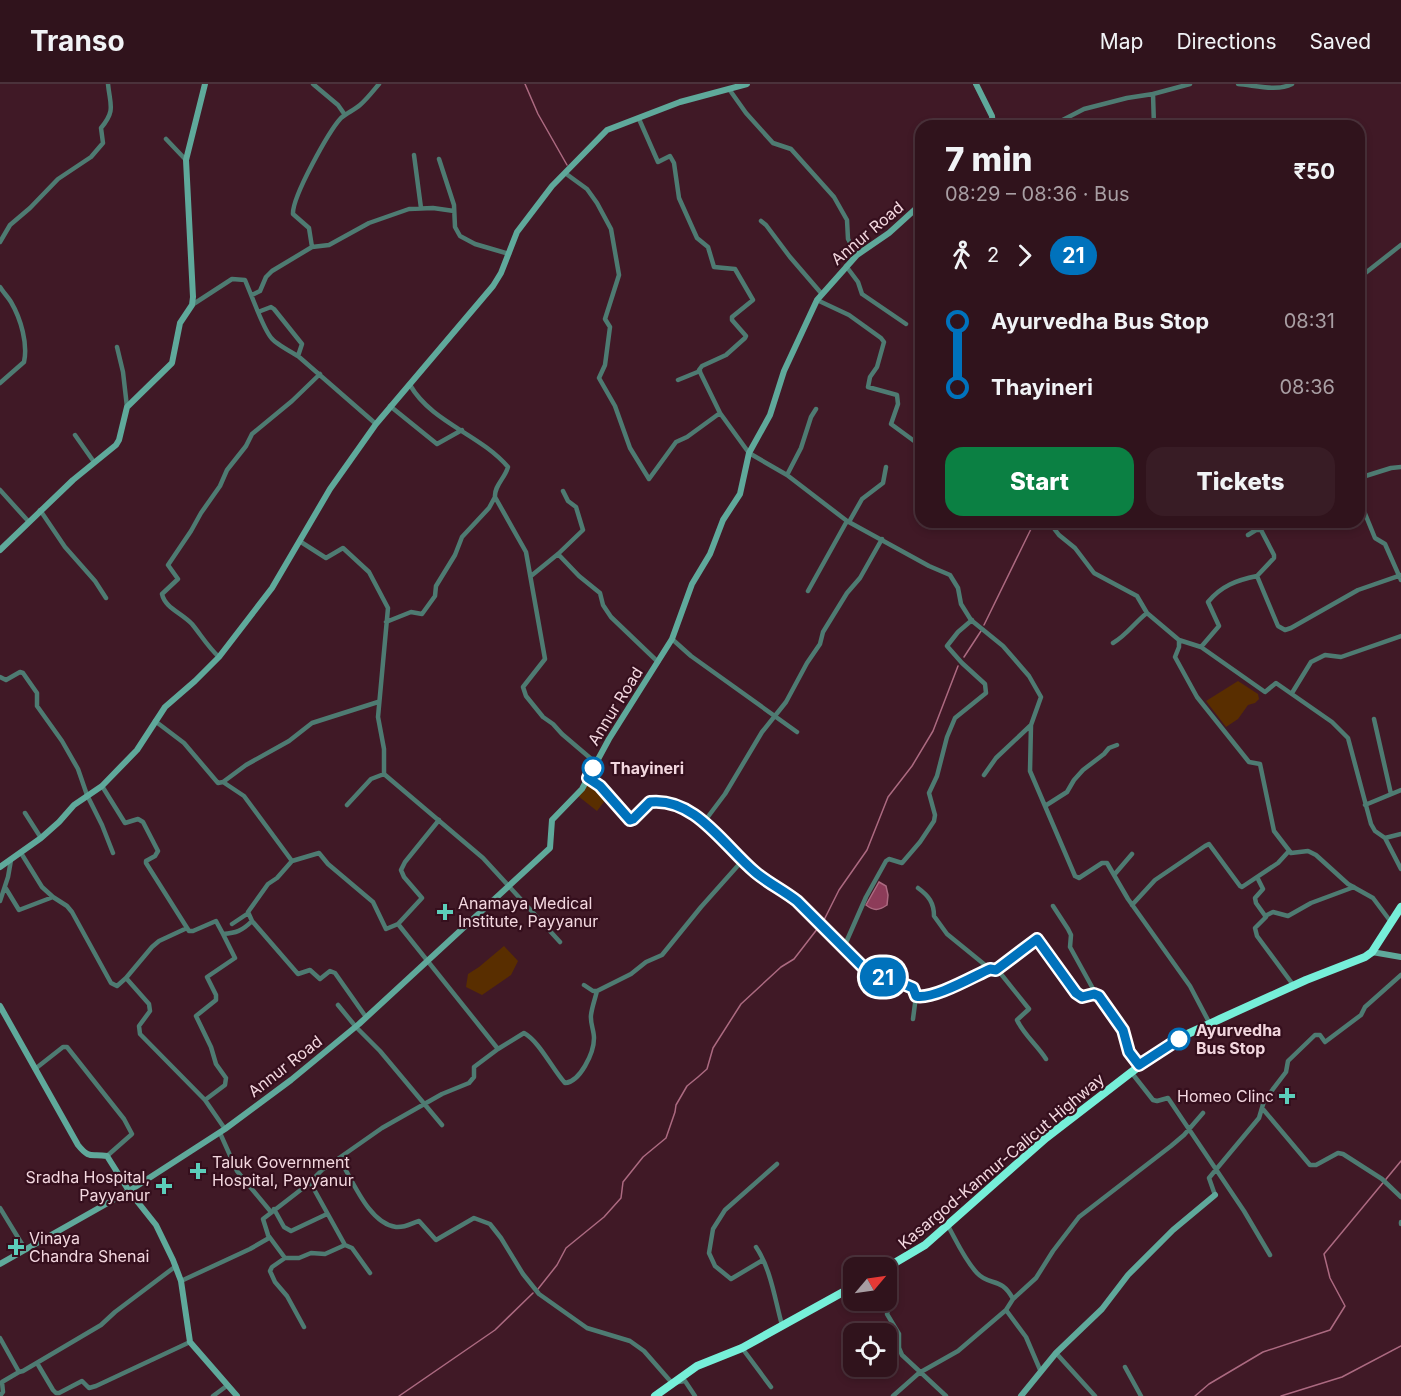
<!DOCTYPE html>
<meta charset="utf-8">
<style>
:root{--surface:#30131c;--page:#381c25;--text:#f1f3f6;--muted:#a89ea3;--line:#4b323b;--accent:#0b8043}
body{margin:0;font-family:Inter,sans-serif;background:var(--page);color:var(--text);height:100vh;display:flex;flex-direction:column;font-size:22px;white-space:nowrap}
*{box-sizing:border-box;margin:0}
p{font-size:20px;color:var(--muted)}
.icon{flex:none;width:33px;height:33px;fill:none;stroke:currentColor;stroke-width:2;stroke-linecap:round;stroke-linejoin:round}
.map{position:relative;flex:1;overflow:hidden}
.sheet{position:absolute;left:915px;top:36px;width:450px;height:408px;display:flex;flex-direction:column;background:var(--surface);border-radius:18px;box-shadow:0 3px 9px #0003,0 0 0 2px var(--line)}
.sheet>*{flex:none}
.badge{padding:0 12px;border-radius:20px;font-size:21px;line-height:39px}
.needle{width:39px;rotate:61deg}
.fabs{position:absolute;left:843px;top:1173px;display:grid;gap:12px}
.fabs a{display:grid;place-items:center;width:54px;height:54px;border-radius:12px;background:var(--surface);box-shadow:0 3px 9px #0003,0 0 0 2px var(--line);font-size:30px}
.map>.badge{position:absolute;translate:-50% -50%;box-shadow:0 0 0 3px #fff}
.legs{display:flex;align-items:center;gap:9px;height:66px;padding:0 30px;font-size:20px}
.legs p{margin-inline-start:auto}
.summary{display:flex;align-items:center;justify-content:space-between;height:102px;padding:0 30px}
h1{font-size:33px;font-weight:800;line-height:45px}
.primary-button{display:flex;gap:12px;margin-top:auto;padding:12px 30px}
.primary-button a{flex:1;height:69px;border-radius:18px;background:var(--accent);color:#fff;font-size:24px;font-weight:800;line-height:69px;text-align:center}
.primary-button a+a{background:var(--page);color:var(--text)}
ul{padding:0 30px;list-style:none}
li{display:flex;align-items:center;gap:21px;height:66px;font-size:22px}
li i{display:grid;place-items:center;width:9px;height:100%;margin:0 8px;background:currentColor}
li i::after{content:'';width:15px;height:15px;margin:-8px;border:4px solid;border-radius:50%;background:var(--surface)}
li p{margin-inline-start:auto}
li:first-child i{background:linear-gradient(#0000 50%,currentColor 0)}
li:last-child i{background:linear-gradient(currentColor 50%,#0000 0)}
header{display:flex;align-items:center;gap:36px;box-sizing:border-box;height:84px;padding:0 30px;background:var(--surface);border-bottom:2px solid var(--line)}
header strong{font-size:28px}
nav{display:flex;gap:33px;margin-inline-start:auto;font-size:21px}
.map>svg:first-child{display:block}
.green{fill:#592e00}
.water{fill:#8d3c59;stroke:#ac6a81;stroke-width:1.5}
.lines{fill:none;stroke-linecap:round;stroke-linejoin:round}
.stream{stroke:#ac6a81;stroke-width:1.5}
.street{stroke:#4e7b72;stroke-width:4.5}
.secondary{stroke:#5fa99b;stroke-width:6}
.highway{stroke:#76efd9;stroke-width:8}
.line-1-casing{stroke:#fff;stroke-width:14}
.line-1{stroke:#0072bc;stroke-width:9}
.stop-1-dot{fill:#fff;stroke:#0072bc;stroke-width:3}
.poi-dot{fill:#5cceba;stroke:#350f1d;stroke-width:2}
.labels{text-anchor:middle;stroke-width:4.5;stroke-linejoin:round;paint-order:stroke}
.street-label{font-size:16px;fill:#f3d7df;stroke:#350f1d}
.stop-label{font-size:16px;font-weight:bold;fill:#f3d7df;stroke:#350f1d;text-anchor:start}
.poi-label{font-size:16px;fill:#f3d7df;stroke:#350f1d;text-anchor:start}
</style>
<header>
<strong>Transo</strong>
<nav><a>Map</a><a>Directions</a><a>Saved</a></nav>
</header>
<div class="map">
<svg width="1401" height="1312" viewBox="0 0 1401 1312">
<rect width="100%" height="100%" fill="#401926"/>
<path class="green" d="M 1238,597 L 1258,610 L 1259,615 L 1255,619 L 1248,621 L 1238,635 L 1226,643 L 1206,617 Z
M 588,700 L 606,715 L 597,727 L 578,712 Z
M 504,862 L 518,877 L 511,891 L 482,911 L 466,903 L 468,890 L 479,883 Z"/>
<path class="water" d="M 879,798 L 886,802 L 888,811 L 887,821 C 878,827 874,827 866,821 Z"/>
<g class="lines">
<path class="stream" d="M 525,0 L 538,30 L 567,81
M 984,541 L 1031,445 L 1031,438
M 964,573 L 981,547
M 823,838 L 839,806 L 867,766 L 888,713 L 912,682 L 933,647 L 958,582
M 707,985 L 698,993 L 707,985 L 713,964 L 741,920 L 781,883 L 794,875 L 818,844
M 538,1205 L 557,1181 L 566,1164 L 604,1133 L 621,1114 L 623,1098 L 643,1073 L 666,1054 L 675,1028 L 676,1021 L 687,1002 L 698,993
M 399,1312 L 495,1246 L 533,1209
M 1195,1312 L 1209,1300 L 1263,1268 L 1330,1246 L 1345,1222 L 1330,1194 L 1324,1170 L 1401,1077
M 1281,1312 L 1342,1293 L 1401,1262"/>
<path class="street" d="M 313,0 L 338,21 L 345,31
M 379,0 C 373,7 367,15 360,21 C 354,26 347,29 341,34 C 329,47 292,113 293,130 L 309,144 L 312,163 L 329,161 L 369,139 L 409,125 L 433,124 L 454,127
M 1238,0 C 1254,1 1277,8 1292,0
M 729,5 L 746,29 L 773,59 L 791,65 L 834,113 L 847,136 L 848,155 L 857,171
M 1153,10 L 1190,0
M 639,35 L 658,78 L 670,72 L 674,79 L 679,114 L 697,154 L 708,163 L 714,183 L 735,185 L 753,216 L 732,233 L 732,236 L 746,252 L 745,254 L 726,271 L 702,282 L 699,286 L 720,329
M 1051,42 L 1084,25 L 1127,14 L 1153,10 L 1154,42
M 166,55 L 186,76
M 414,71 L 421,124
M 439,75 L 454,121 L 455,143 L 460,152 L 475,160 L 509,170
M 565,89 L 587,105 L 597,119 L 611,145 L 619,191 L 605,235 L 610,243 L 605,281 L 599,294 L 615,322 L 630,364 L 649,395 L 676,358 L 687,353 L 720,329 L 749,369 L 787,391 L 847,437 L 929,482 L 950,491 L 958,504 L 961,520 L 971,536 L 1003,562 L 1029,592 L 1041,613 L 1031,641 L 1030,687 L 1075,792 L 1079,794 L 1102,779 L 1107,779 L 1128,815 L 1190,902 L 1210,940
M 761,137 L 766,141 L 790,173 L 821,209
M 0,158 L 10,141 L 30,124 L 58,95 L 91,73 L 103,59 L 101,44 C 116,26 110,21 108,0
M 846,182 L 858,198 L 862,210 L 906,240
M 1359,194 L 1401,161
M 0,203 C 3,208 8,213 11,218 C 21,235 28,260 24,278 L 0,299
M 252,211 L 260,207 L 266,193 L 272,187 L 312,163
M 817,216 L 849,231 L 881,254 L 884,258 L 877,283 L 870,293 L 868,303 L 897,311 L 898,320 L 891,340 L 921,362
M 192,221 L 232,195 L 245,196 L 258,228 L 271,223 L 274,225 L 302,260 L 298,272 L 376,340
M 258,228 C 270,257 271,257 298,272
M 117,263 L 123,288 L 127,323
M 678,296 L 700,287
M 410,301 C 432,339 480,350 508,383 C 505,394 494,402 495,413 L 526,468 L 545,575 L 523,603 L 526,612 L 543,633 L 553,640 L 562,650 L 596,679
M 390,322 L 437,360 L 462,346
M 75,351 L 94,378
M 787,391 L 801,364 L 811,333 L 816,325
M 1359,394 L 1391,384 L 1401,383
M 0,406 L 29,438
M 1359,415 L 1375,454 L 1385,460 L 1401,496
M 40,426 L 65,463 L 95,497 L 106,514
M 849,438 L 862,415 L 883,399 L 886,383
M 1049,438 L 1059,451 L 1075,464 L 1094,489 L 1137,512 L 1147,529 L 1179,556 L 1201,563 L 1265,608 L 1276,599 L 1332,638 L 1348,654 L 1371,740 L 1375,747 L 1385,754 L 1401,750
M 1248,451 L 1256,446 L 1261,446 L 1274,471 L 1274,474 L 1257,492
M 301,458 L 326,474 L 343,464 L 369,488 L 388,524 L 378,633 L 384,665 L 384,690 L 483,774 L 560,858
M 558,470 L 579,492 L 600,509 L 603,521 L 611,533 L 658,578
M 531,492 L 558,470 L 583,446 L 576,423 L 568,417 L 563,407
M 808,507 L 847,437
M 386,538 L 411,528 L 422,530 L 435,512 L 436,502 L 455,471 L 462,453 L 489,424 L 495,413
M 672,555 L 691,572 L 797,648
M 1179,556 L 1179,563 L 1175,573 L 1197,613 L 1249,678 L 1260,680 L 1274,747 L 1291,769 L 1308,767 L 1316,771 L 1348,800 L 1373,814 L 1391,838
M 1113,559 C 1127,551 1135,538 1147,529
M 1201,563 L 1219,542 L 1208,518 C 1221,502 1237,496 1257,492 L 1278,542 L 1285,546 L 1291,544 L 1358,506 L 1401,491
M 219,573 C 208,563 201,551 192,540 C 182,529 165,524 162,510 L 178,495 L 168,481 L 191,447 L 201,429 L 220,402 L 227,386 L 246,362 L 252,350 L 292,317 L 320,290
M 0,593 L 6,596 L 20,588 L 23,589 L 37,609 L 37,622 L 62,657 L 78,685 L 87,711 L 102,741 L 113,769
M 1292,609 L 1311,578 L 1325,571 L 1341,573 L 1401,552
M 1374,635 L 1391,710
M 155,637 L 184,659 L 218,699 L 223,698 L 244,712 L 292,777 L 319,769 L 328,780 L 373,818 L 386,845 L 398,840 L 498,965 L 474,983 L 474,993 L 469,999 L 442,1010 L 382,1044 L 322,1086 L 307,1101 L 263,1135 L 269,1154 L 250,1165 L 181,1197
M 984,691 L 996,674 L 1031,641
M 588,694 L 600,702 L 630,736 L 633,735 L 650,718 C 696,714 724,762 755,788 C 768,799 783,806 797,817 L 870,890 L 892,895 L 913,904 L 916,912 C 933,916 974,892 990,885 L 996,886 L 1037,855 L 1076,909 L 1082,913 L 1094,910 L 1099,912 L 1123,946 L 1129,968 L 1139,981
M 223,698 L 246,681 L 289,657 L 312,639 L 378,618
M 102,702 L 125,739 L 138,735 L 143,738 L 158,767 L 155,772 L 146,777 L 146,779 L 189,847 L 193,847 L 216,837 L 223,850 C 236,849 242,847 252,837 L 298,890 L 310,886 L 320,895 L 330,887 L 335,889 L 366,933
M 347,721 L 371,695 L 384,690
M 1365,721 L 1401,706
M 1045,722 L 1067,708 L 1074,696 L 1083,686 L 1104,670 L 1109,664 L 1117,661
M 25,729 L 41,754
M 704,738 L 725,710 L 762,648 L 786,618 L 807,579 L 820,560 L 823,548 L 847,509 L 860,494 L 882,455
M 1385,754 L 1401,785
M 21,769 L 42,803 L 53,813
M 1114,791 L 1132,770
M 1257,793 L 1263,805 L 1255,814 L 1256,819 L 1266,833 L 1255,844 L 1257,852 L 1294,902
M 5,803 L 19,826 L 53,813 L 67,822 L 72,828 L 111,899 L 117,902 L 126,894 L 149,920 L 150,927 L 139,942 L 140,950 L 205,1016
M 918,804 C 929,812 934,819 934,832 L 947,850 L 990,885
M 0,817 L 8,793 L 11,776
M 1132,821 L 1155,796 L 1205,762 L 1209,760 L 1240,802 L 1242,803 L 1278,779 L 1289,767
M 1053,822 L 1068,845 L 1071,851 L 1070,863 L 1097,912
M 1265,832 L 1273,828 L 1288,832 L 1311,819 L 1354,803
M 252,837 L 248,828 L 268,800 L 277,794 L 292,777
M 232,840 L 247,830
M 398,840 L 422,814 L 404,793 L 401,786 L 405,778 L 439,736
M 223,850 L 235,874 L 207,893 L 216,911 L 216,916 L 196,932 L 211,963 L 216,980 L 226,994 L 225,1001 L 205,1016 L 225,1045
M 844,863 L 866,813 L 886,777 L 889,775 L 902,779 L 920,758 L 934,737 L 935,731 L 929,709 L 937,692 L 947,653 L 955,634 L 986,609 L 985,600 L 962,579 L 947,562 L 958,548 L 972,536
M 997,885 L 1029,925 L 1017,936 C 1024,951 1037,961 1046,975
M 126,894 L 152,863 L 159,857 L 187,844
M 584,901 L 593,907 L 597,907 L 631,890 L 646,878 L 662,871 L 701,823 L 742,777
M 338,921 L 356,943 L 380,967 L 442,1041
M 913,935 L 916,912
M 498,965 L 524,949 C 539,957 553,986 565,999 C 580,998 594,969 594,954 C 594,946 590,939 591,931 C 592,923 595,915 597,907
M 35,985 L 63,963 L 67,963 L 124,1035 L 132,1050 L 107,1072
M 1131,988 L 1153,1016 L 1157,1017 L 1168,1014 L 1244,1127 L 1270,1171
M 1262,1024 L 1310,1081 L 1316,1081 L 1338,1069 L 1343,1070 L 1382,1095 L 1401,1113
M 220,1049 L 237,1087 L 271,1128
M 339,1074 C 352,1095 369,1140 396,1143 C 405,1144 412,1139 419,1137 L 436,1156 L 474,1134 L 490,1140 L 501,1154 L 523,1190 L 539,1210 L 587,1244 L 630,1257 L 644,1267 L 672,1299 L 685,1297 L 695,1312
M 310,1098 L 345,1161 L 352,1164 L 370,1189
M 1215,1111 L 1209,1094 L 1259,1034 L 1264,1017 L 1286,988 L 1288,977 L 1315,951 L 1320,951 L 1325,958 L 1361,931 L 1365,923 L 1401,891
M 0,1124 L 25,1165
M 274,1125 L 284,1143 L 291,1147 L 327,1130
M 1401,1138 L 1401,1140
M 947,1140 C 956,1156 964,1175 977,1189 C 990,1203 1001,1192 1013,1215 L 1006,1226 L 1026,1253 L 1041,1288
M 268,1151 L 285,1174 L 272,1183 L 270,1187 L 275,1198 L 287,1212 L 304,1243
M 756,1163 C 771,1185 775,1216 782,1241
M 285,1174 L 299,1174 L 311,1169 L 325,1170 L 345,1161
M 763,1176 L 731,1195 L 715,1182 L 709,1169 L 713,1145 L 725,1126 L 777,1080
M 886,1201 L 892,1212 L 887,1230 L 899,1250 L 899,1264 L 902,1271 L 946,1312
M 1013,1215 L 1036,1194 L 1053,1167 L 1079,1133 L 1171,1062 L 1184,1051 L 1203,1029
M 0,1254 L 19,1288 L 23,1287 L 101,1241 L 115,1228 L 176,1182
M 742,1264 L 771,1303
M 1056,1269 L 1095,1312
M 37,1279 L 53,1306 L 56,1309 L 59,1309 L 82,1297 L 89,1304 L 96,1302 L 190,1258
M 1125,1283 L 1141,1312
M 0,1312 L 3,1308 L 2,1298 L 19,1288
M 213,1312 L 228,1301
M 893,1312 L 919,1289 L 958,1267 L 1006,1226"/>
<path class="secondary" d="M 976,0 L 992,32 L 993,42
M 0,466 L 73,396 L 116,361 L 119,356 L 127,323 L 172,279 L 180,239 L 192,221 L 193,213 L 186,76 L 205,0
M 0,783 L 41,754 L 59,738 L 74,721 L 102,702 L 137,666 L 165,623 L 195,597 L 219,573 L 272,504 L 330,405 L 376,340 L 493,202 L 501,189 L 517,148 L 552,102 L 607,46 L 680,18 L 747,0
M 1372,868 L 1401,873
M 0,922 L 78,1061 C 90,1076 91,1069 107,1072 L 129,1107 L 156,1141 L 173,1176 L 181,1197 L 190,1258 L 237,1312
M 0,1180 L 129,1107 L 225,1045 L 291,996 L 359,940 L 550,764 L 552,736 L 582,705 L 609,655 L 672,555 L 692,500 L 710,470 L 723,436 L 740,410 L 749,369 L 770,331 L 784,287 L 817,216 L 857,171 L 889,149 L 921,120
M 1021,1312 L 1056,1269 L 1102,1225 L 1128,1191 L 1173,1146 L 1215,1111"/>
<path class="highway" d="M 886,1184 L 925,1161 L 1046,1054 L 1155,970 L 1181,953 L 1220,935 L 1306,896 L 1365,873 L 1372,868 L 1401,823
M 655,1312 L 697,1282 L 742,1264 L 854,1202"/>
</g>
<g class="lines">
<g class="line-1-casing">
<path id="line-1" d="M 593,684 L 588,694 L 600,702 L 630,736 L 633,735 L 650,718 C 695,713 724,762 755,788 C 768,799 783,806 797,817 L 870,890 L 892,895 L 913,904 L 916,912 C 933,916 974,892 990,885 L 996,886 L 1037,855 L 1076,909 L 1082,913 L 1094,910 L 1099,912 L 1123,946 L 1129,968 L 1139,981 L 1179,955"/>
</g>
<use href="#line-1" class="line-1"/>
</g>
<g class="stop-1-dot">
<circle cx="593" cy="684" r="10"/>
<circle cx="1179" cy="955" r="10"/>
</g>
<g class="poi-dot">
<path d="M442 819h6v6h6v6h-6v6h-6v-6h-6v-6h6z"/>
<path d="M1284 1003h6v6h6v6h-6v6h-6v-6h-6v-6h6z"/>
<path d="M195 1078h6v6h6v6h-6v6h-6v-6h-6v-6h6z"/>
<path d="M161 1093h6v6h6v6h-6v6h-6v-6h-6v-6h6z"/>
<path d="M13 1154h6v6h6v6h-6v6h-6v-6h-6v-6h6z"/>
</g>
<g class="labels">
<g class="street-label">
<text transform="translate(867 149) rotate(-40)" y="6">Annur Road</text>
<text transform="translate(615 622) rotate(-58)" y="6">Annur Road</text>
<text transform="translate(285 982) rotate(-38)" y="6">Annur Road</text>
<text transform="translate(1001 1077) rotate(-40)" y="6">Kasargod-Kannur-Calicut Highway</text>
</g>
<g class="stop-label">
<text x="610" y="690">Thayineri</text>
<text x="1196" y="952">Ayurvedha<tspan x="1196" dy="18">Bus Stop</tspan></text>
</g>
<g class="poi-label">
<text x="458" y="825">Anamaya Medical<tspan x="458" dy="18">Institute, Payyanur</tspan></text>
<text x="1274" y="1018" text-anchor="end">Homeo Clinc</text>
<text x="212" y="1084">Taluk Government<tspan x="212" dy="18">Hospital, Payyanur</tspan></text>
<text x="150" y="1099" text-anchor="end">Sradha Hospital,<tspan x="150" dy="18">Payyanur</tspan></text>
<text x="29" y="1160">Vinaya<tspan x="29" dy="18">Chandra Shenai</tspan></text>
</g>
</g>
</svg>
<div class="fabs">
<a><svg class="needle" viewBox="-14 -14 28 28"><path d="M0-13l5 13h-10z" fill="#e53935"/><path d="M0 13l5-13h-10z" fill="#a89ea3"/></svg></a>
<a><svg class="icon" aria-label="locate" viewBox="0 0 24 24"><circle cx="12" cy="12" r="6"/><path d="M12 2v4M12 18v4M2 12h4M18 12h4"/></svg></a>
</div>
<b class="badge" style="left:883px;top:893px;background:#0072bc;color:#fff">21</b>
<section class="sheet">
<div class="summary"><div><h1>7 min</h1><p>08:29 – 08:36 · Bus</p></div><b>₹50</b></div>
<div class="legs"><svg class="icon" aria-label="walk" viewBox="0 0 24 24"><circle cx="13" cy="4" r="2"/><path d="M13 8l-2 6 4 7M11 14l-3 7M7 12l3-4h3l4 4"/></svg>2<svg class="icon" aria-label="forward" viewBox="0 0 24 24"><path d="M9 5l7 7-7 7"/></svg><b class="badge" style="background:#0072bc;color:#fff">21</b></div>
<ul>
<li><i style="color:#0072bc"></i><b>Ayurvedha Bus Stop</b><p>08:31</p></li>
<li><i style="color:#0072bc"></i><b>Thayineri</b><p>08:36</p></li>
</ul>
<div class="primary-button"><a>Start</a><a>Tickets</a></div>
</section>
</div>
